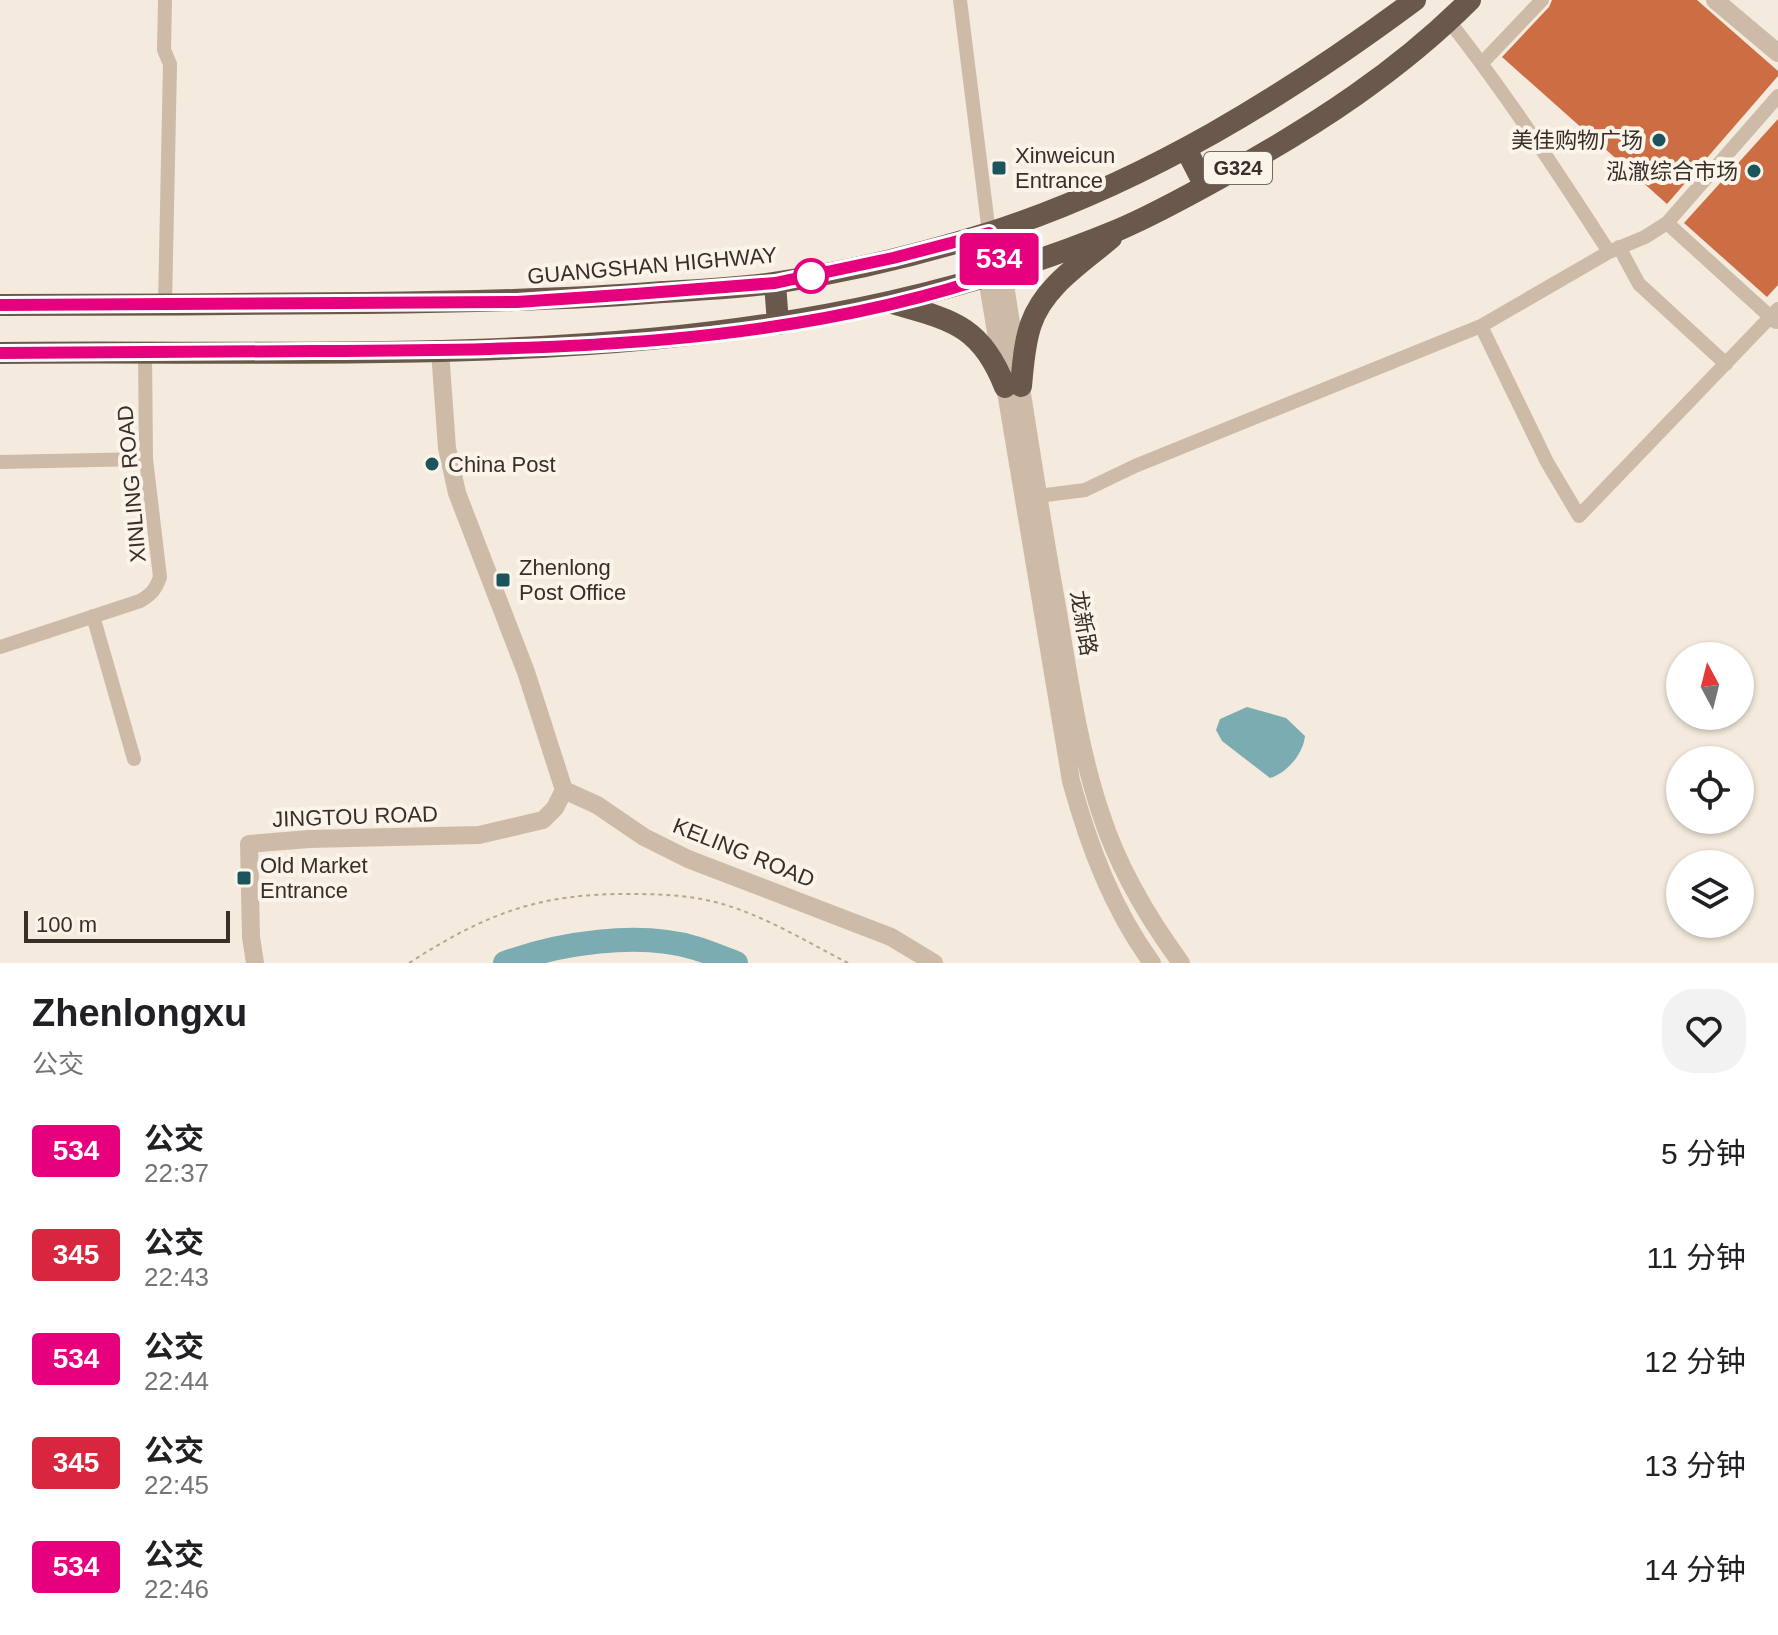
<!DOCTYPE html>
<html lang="zh">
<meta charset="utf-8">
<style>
:root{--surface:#fff;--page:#f2f2f2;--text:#202124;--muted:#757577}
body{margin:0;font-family:Arial,"Noto Sans SC",sans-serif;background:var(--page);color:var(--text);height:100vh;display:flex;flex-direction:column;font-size:30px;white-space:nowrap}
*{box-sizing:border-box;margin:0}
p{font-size:26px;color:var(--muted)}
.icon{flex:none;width:44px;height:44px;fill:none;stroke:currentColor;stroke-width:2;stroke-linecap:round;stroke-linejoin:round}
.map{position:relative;height:963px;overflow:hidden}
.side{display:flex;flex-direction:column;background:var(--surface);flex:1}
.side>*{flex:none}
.badge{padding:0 16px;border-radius:6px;font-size:28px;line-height:52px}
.needle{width:52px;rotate:353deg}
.controls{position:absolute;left:1666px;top:642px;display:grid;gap:16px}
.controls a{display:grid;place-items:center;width:88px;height:88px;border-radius:50%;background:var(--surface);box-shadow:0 2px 6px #0004;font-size:40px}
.scale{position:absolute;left:24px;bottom:20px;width:206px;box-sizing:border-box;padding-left:8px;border:4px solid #392f29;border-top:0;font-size:22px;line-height:28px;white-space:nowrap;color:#392f29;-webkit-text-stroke:6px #fbf4ea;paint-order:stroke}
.map>.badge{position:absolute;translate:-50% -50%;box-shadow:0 0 0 4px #fff}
.round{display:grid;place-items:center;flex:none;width:84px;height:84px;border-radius:32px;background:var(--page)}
.overview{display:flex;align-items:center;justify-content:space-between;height:136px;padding:0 32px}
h1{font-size:38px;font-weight:600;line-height:60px}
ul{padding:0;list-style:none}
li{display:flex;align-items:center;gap:24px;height:104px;padding:0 32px}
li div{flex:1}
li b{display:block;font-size:30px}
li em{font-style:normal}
li .badge{min-width:88px;font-weight:700;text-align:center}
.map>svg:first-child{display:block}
.water{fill:#7aacb2}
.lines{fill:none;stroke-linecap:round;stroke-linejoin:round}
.river{stroke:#7aacb2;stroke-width:24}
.building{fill:#cc6d43}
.path{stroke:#b9a592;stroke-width:2;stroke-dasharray:4 4;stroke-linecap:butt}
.minor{stroke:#cdbba8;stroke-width:14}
.tertiary{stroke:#cdbba8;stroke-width:18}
.trunk{stroke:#6b584c;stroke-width:22}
.line-casing{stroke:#fff;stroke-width:18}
.line{stroke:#e6007e;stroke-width:12}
.poi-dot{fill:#1c545d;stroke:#fbf4ea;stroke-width:3}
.stop-dot{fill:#fff;stroke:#e6007e;stroke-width:4}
.labels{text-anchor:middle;stroke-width:8;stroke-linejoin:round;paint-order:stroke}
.shield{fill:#fbf4ea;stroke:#736a63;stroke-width:2}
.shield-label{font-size:20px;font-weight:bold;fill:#392f29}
.poi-label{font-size:22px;fill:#392f29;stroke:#fbf4ea;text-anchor:start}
.street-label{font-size:22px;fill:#392f29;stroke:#fbf4ea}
</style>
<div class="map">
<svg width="1778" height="963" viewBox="0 0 1778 963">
<rect width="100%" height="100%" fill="#f4eadd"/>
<path class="water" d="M 1247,707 L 1286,718 L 1305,736 C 1303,754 1287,773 1270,778 L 1222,741 L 1216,730 L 1220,719 Z"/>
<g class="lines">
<path class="river" d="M 505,963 C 559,943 639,931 695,948 C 709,952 722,958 736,963"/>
</g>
<path class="building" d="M 1552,0 L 1697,0 L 1778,71 L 1778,76 L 1667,204 L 1502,57 L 1549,7 Z
M 1778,119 L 1778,285 L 1767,297 L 1684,223 Z"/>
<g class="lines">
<path class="path" d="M 409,963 C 485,914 539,893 631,894 C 659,894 688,895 715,902 C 762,914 805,941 848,963"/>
<path class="minor" d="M 165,0 L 164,50 L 170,64 L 165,305
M 960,0 L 989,233
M 1449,21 C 1507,95 1558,173 1609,252 L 1645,237 L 1667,223 L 1778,96
M 1482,63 L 1542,0
M 1667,223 L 1776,322
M 1619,247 L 1639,284 L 1726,364
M 1481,326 L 1547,462 L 1579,516 L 1778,309
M 0,462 L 146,459
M 1038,496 L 1085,490 L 1135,466 L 1481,326 L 1609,252
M 93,616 L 134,759
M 0,647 L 140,601 C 151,595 156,589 160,577 L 146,459 L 145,351"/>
<path class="tertiary" d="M 1715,0 L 1778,53
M 989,233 L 1003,272 C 1020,380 1036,488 1055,595 C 1068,668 1077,743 1101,814 C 1118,867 1148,918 1181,963
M 987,263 L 987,278 L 1071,781 C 1089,846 1112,908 1152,963
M 440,351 L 447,448 L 457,493 L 526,672 L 564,790 L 597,805 L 644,837 L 688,859 L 891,937 L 934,963
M 255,963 L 251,937 L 249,844 L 309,839 L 479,835 L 543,820 L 555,808 L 564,790"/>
<path class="trunk" d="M 1186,149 L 1205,186
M 775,283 L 778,324
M 892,303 C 951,320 981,325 1005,387
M 0,305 C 122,305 243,304 365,303 C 465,302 564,300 663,292 C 700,290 738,288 774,283 C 847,272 922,254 992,232 C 1146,182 1286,96 1415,0
M 0,353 C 378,349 761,378 1118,230 C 1156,214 1193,193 1229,173 C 1316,125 1399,71 1470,0
M 1021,386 C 1023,366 1024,344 1031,324 C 1044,286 1082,263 1111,238"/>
</g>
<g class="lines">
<g class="line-casing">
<path id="line" d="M 0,305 L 517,302 L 635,294 L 775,283 L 893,258 L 989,233 L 1003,272 C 783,348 545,350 315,351 C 210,351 105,352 0,353"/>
</g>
<use href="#line" class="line"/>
</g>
<g class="poi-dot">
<circle cx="1659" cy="140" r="8"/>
<rect x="991" y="160" width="16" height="16" rx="4"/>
<circle cx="1754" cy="171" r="8"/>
<circle cx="432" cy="464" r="8"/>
<rect x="495" y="572" width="16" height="16" rx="4"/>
<rect x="236" y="870" width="16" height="16" rx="4"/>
</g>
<circle class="stop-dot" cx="811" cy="276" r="16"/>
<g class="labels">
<rect class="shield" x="1204" y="152" width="68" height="32" rx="6"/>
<g class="shield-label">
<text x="1238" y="175">G324</text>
</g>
<g class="poi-label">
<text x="1643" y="148" text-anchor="end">美佳购物广场</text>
<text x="1015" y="163">Xinweicun<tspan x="1015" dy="25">Entrance</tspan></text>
<text x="1738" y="179" text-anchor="end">泓澈综合市场</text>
<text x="448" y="472">China Post</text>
<text x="519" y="575">Zhenlong<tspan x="519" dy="25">Post Office</tspan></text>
<text x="260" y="873">Old Market<tspan x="260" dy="25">Entrance</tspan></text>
</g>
<g class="street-label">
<text transform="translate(652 265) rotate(-5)" y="8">GUANGSHAN HIGHWAY</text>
<text transform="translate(131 484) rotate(-95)" y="8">XINLING ROAD</text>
<text transform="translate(1084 623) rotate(80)" y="8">龙新路</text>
<text transform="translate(355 816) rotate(-2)" y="8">JINGTOU ROAD</text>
<text transform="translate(744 852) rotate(22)" y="8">KELING ROAD</text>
</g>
</g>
</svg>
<div class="controls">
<a><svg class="needle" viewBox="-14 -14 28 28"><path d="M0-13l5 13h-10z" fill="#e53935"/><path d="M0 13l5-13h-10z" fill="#757577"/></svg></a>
<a><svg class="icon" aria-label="locate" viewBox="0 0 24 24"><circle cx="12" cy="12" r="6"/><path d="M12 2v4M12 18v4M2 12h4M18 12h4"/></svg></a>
<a><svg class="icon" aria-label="layers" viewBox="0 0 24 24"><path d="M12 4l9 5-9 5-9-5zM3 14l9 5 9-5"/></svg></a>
</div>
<div class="scale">100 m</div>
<b class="badge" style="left:999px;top:259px;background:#e6007e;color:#fff">534</b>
</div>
<section class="side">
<div class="overview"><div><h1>Zhenlongxu</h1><p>公交</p></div><a class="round"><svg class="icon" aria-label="heart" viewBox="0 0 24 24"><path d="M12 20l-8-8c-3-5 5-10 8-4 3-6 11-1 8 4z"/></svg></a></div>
<ul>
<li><span class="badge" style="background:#e6007e;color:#fff">534</span><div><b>公交</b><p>22:37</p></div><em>5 分钟</em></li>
<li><span class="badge" style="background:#d7263d;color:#fff">345</span><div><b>公交</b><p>22:43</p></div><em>11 分钟</em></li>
<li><span class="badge" style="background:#e6007e;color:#fff">534</span><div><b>公交</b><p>22:44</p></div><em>12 分钟</em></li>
<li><span class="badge" style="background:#d7263d;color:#fff">345</span><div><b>公交</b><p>22:45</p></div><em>13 分钟</em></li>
<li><span class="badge" style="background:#e6007e;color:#fff">534</span><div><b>公交</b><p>22:46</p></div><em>14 分钟</em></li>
</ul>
</section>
